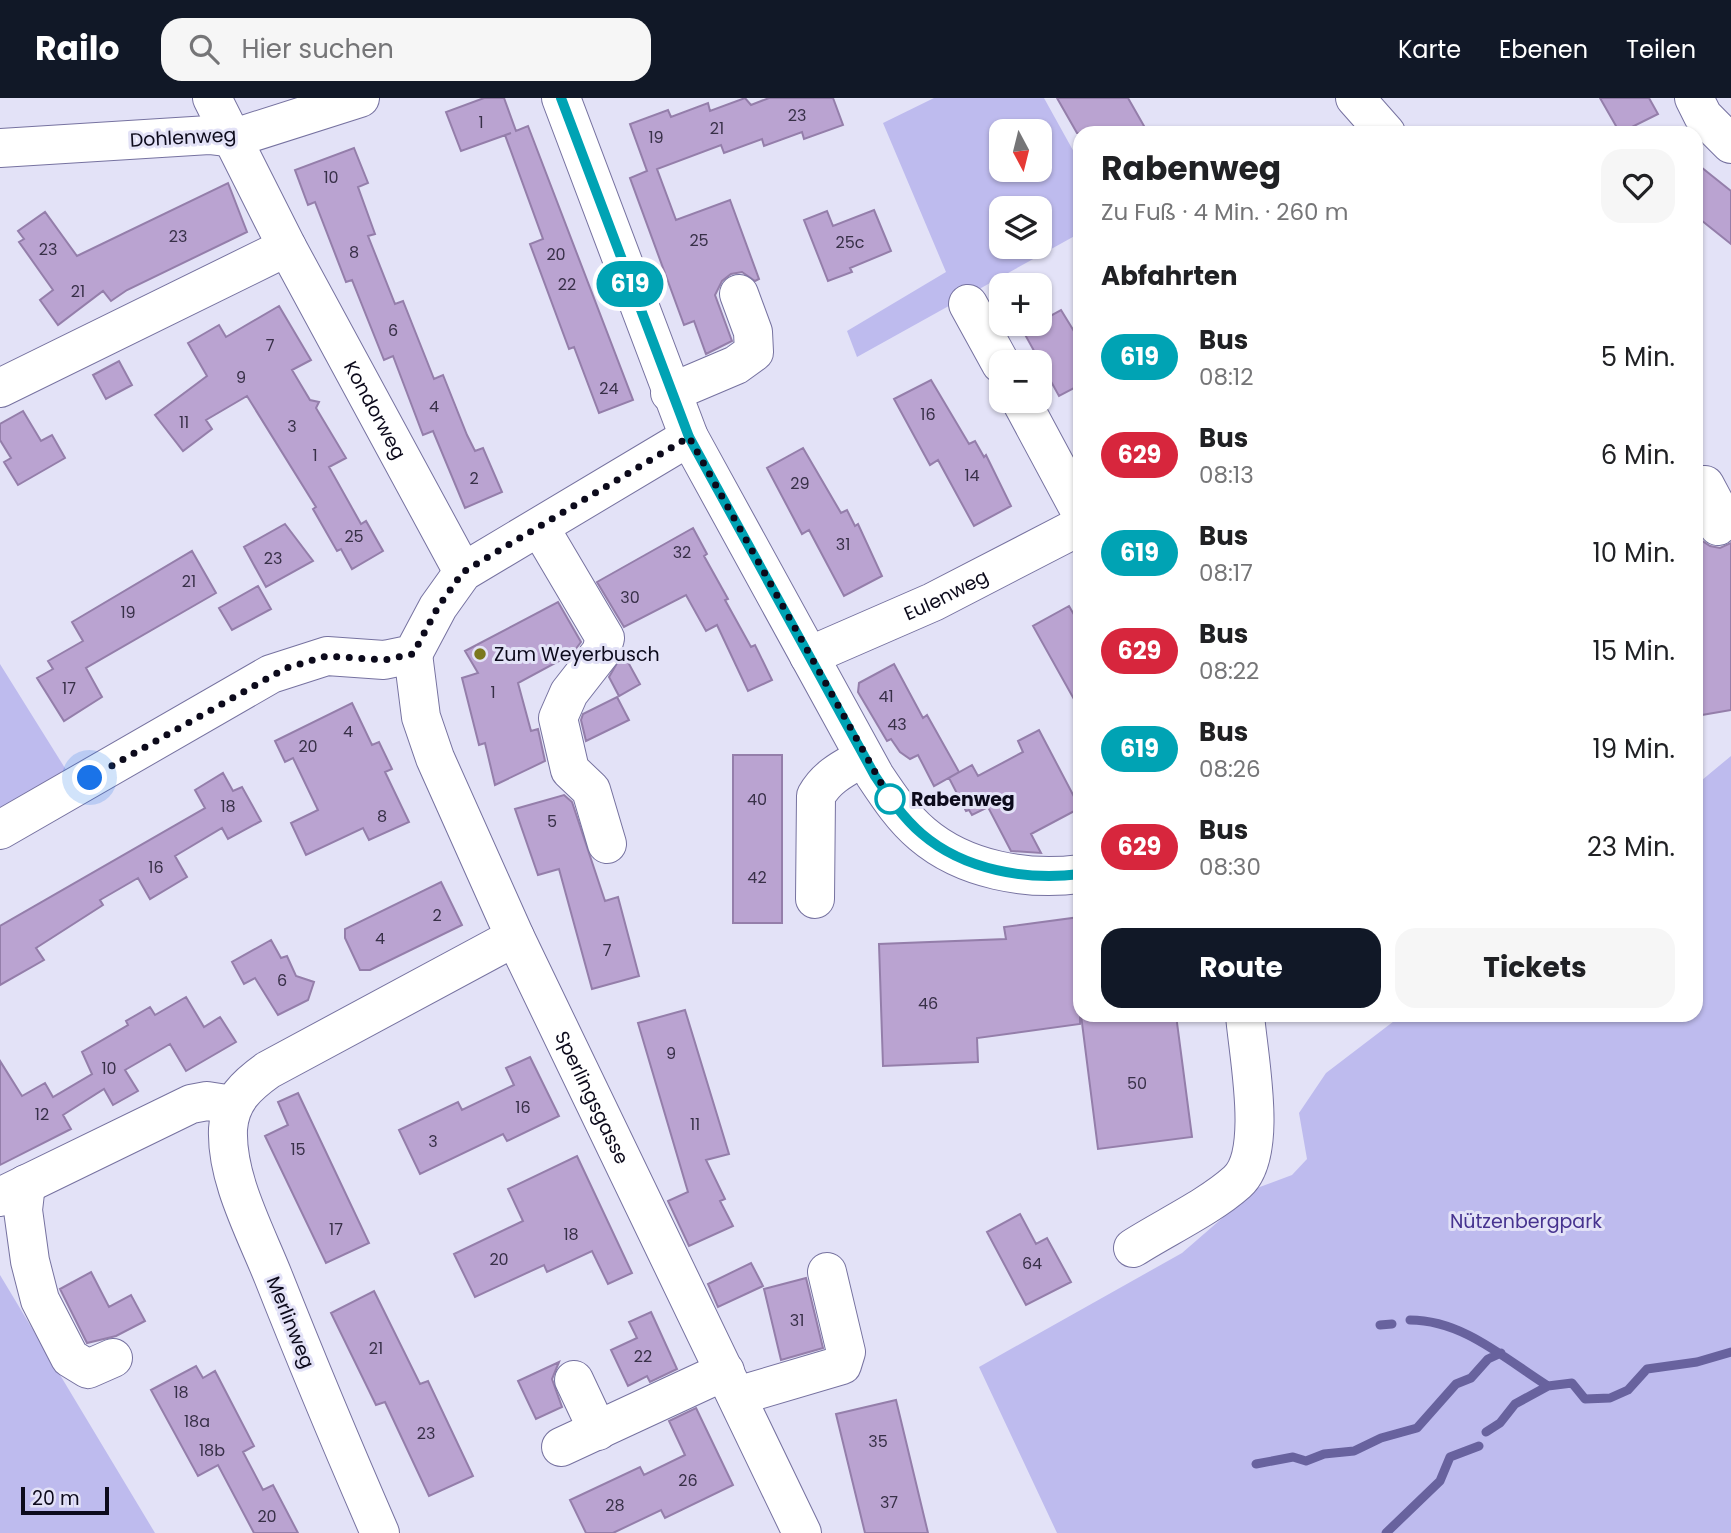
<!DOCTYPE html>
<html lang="de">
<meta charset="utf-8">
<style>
:root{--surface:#fff;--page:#f6f6f6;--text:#202124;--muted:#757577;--accent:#111827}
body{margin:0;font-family:Poppins,sans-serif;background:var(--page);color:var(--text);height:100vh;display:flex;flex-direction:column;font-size:26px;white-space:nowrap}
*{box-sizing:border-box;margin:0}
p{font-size:23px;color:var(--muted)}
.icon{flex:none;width:38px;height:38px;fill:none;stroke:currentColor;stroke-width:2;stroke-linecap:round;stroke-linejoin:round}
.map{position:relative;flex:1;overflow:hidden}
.details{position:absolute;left:1073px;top:28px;width:630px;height:896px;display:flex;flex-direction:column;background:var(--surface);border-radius:21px;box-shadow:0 2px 5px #0004}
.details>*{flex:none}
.badge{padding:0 14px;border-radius:23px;font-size:24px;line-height:46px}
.needle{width:46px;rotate:173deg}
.buttons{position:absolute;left:989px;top:21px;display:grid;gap:14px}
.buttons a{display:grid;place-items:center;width:63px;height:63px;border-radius:14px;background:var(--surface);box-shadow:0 2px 5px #0004;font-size:35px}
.scale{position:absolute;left:21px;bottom:18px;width:88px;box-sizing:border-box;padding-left:7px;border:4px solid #0c0a1b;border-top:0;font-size:19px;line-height:24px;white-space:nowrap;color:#0c0a1b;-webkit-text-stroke:5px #e3e2f7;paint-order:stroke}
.you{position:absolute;width:35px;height:35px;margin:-18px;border:5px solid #fff;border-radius:50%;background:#1a73e8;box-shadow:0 0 0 10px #1a73e833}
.map>.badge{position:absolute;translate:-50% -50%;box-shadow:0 0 0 4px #fff}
h2{padding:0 28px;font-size:26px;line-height:63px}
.round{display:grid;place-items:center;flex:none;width:74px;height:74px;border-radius:21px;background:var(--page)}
.overview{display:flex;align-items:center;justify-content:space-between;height:119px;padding:0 28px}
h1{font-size:33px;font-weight:700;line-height:52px}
.cta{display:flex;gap:14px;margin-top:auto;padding:14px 28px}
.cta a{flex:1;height:80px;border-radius:21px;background:var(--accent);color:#fff;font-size:28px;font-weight:700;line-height:80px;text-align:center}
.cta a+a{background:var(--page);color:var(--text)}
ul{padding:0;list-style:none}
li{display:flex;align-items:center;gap:21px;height:98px;padding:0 28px}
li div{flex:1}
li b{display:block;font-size:26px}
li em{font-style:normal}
li .badge{min-width:77px;font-weight:700;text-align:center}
header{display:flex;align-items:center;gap:42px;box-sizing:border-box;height:98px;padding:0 35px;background:var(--accent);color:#fff}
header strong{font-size:33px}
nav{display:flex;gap:38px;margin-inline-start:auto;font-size:24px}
.search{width:490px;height:63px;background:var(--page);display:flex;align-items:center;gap:18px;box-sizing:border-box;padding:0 24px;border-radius:21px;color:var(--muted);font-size:26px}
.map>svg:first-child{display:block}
.green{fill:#bebbee;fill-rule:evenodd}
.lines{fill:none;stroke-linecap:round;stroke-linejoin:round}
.stream{stroke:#68629e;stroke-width:9}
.building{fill:#baa3d1;stroke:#947eaa;stroke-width:2}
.minor-casing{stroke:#7672a0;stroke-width:40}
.minor{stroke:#fff;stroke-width:38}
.line-casing{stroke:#fff;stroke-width:16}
.line{stroke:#00a3b4;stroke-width:10}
.walk{stroke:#0c0a1b;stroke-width:7;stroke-dasharray:0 12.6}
.poi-dot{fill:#7b781e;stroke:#e3e2f7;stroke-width:2.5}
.stop-dot{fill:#fff;stroke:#00a3b4;stroke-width:3.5}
.labels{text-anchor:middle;stroke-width:6;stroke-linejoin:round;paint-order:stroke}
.number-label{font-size:16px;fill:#383048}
.street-label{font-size:19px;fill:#0c0a1b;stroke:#e3e2f7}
.poi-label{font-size:19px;fill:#0c0a1b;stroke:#e3e2f7;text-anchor:start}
.stop-label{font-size:19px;font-weight:bold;fill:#0c0a1b;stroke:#e3e2f7;text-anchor:start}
.park-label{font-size:19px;fill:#46338f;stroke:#e3e2f7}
</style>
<header>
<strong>Railo</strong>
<div class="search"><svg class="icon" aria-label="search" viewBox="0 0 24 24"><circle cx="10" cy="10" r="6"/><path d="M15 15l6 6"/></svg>Hier suchen</div>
<nav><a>Karte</a><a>Ebenen</a><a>Teilen</a></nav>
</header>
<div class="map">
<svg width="1731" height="1435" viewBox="0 0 1731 1435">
<rect width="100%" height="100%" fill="#e3e2f7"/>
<path class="green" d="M 934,0 L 1044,0 L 1080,65 L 1080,135 L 857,259 L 847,233 L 946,174 L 883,25 ZM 1001,33 L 1040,33 L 1040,72 L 1001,72 ZM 1001,110 L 1040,110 L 1040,149 L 1001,149 Z
M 0,566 L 73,683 L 0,727 Z
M 1731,658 L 1731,1435 L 1057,1435 L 979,1269 L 1182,1155 L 1257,1090 L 1292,1077 L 1307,1061 L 1299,1015 L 1326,975 L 1402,917 L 1696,917 L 1696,687 Z
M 0,1177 L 155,1435 L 0,1435 Z"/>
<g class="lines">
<path class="stream" d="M 1410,1222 C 1463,1222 1505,1261 1548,1288 L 1572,1285 L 1585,1301 L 1610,1300 L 1628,1292 L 1647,1271 L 1697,1264 L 1731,1254
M 1380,1227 L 1392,1226
M 1486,1334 L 1500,1325 L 1515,1306 L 1548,1288
M 1256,1366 L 1293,1359 L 1306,1363 L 1324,1356 L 1354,1353 L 1381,1340 L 1417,1330 L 1456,1286 L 1471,1280 L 1488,1261 L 1501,1255
M 1386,1435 L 1440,1383 L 1450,1359 L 1479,1348"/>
</g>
<path class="building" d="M 484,0 L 504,0 L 516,33 L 528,28 L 633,302 L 599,315 L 574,249 L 569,251 L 530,146 L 543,141 L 505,37 L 511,35 L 461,53 L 446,14 Z
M 745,0 L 751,7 L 769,0 L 833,0 L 843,27 L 804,41 L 802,34 L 764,48 L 762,41 L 724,55 L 721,47 L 657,71 L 676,122 L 730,102 L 759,181 L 755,183 L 742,174 L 731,176 L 722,183 L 715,197 L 732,243 L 706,256 L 694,223 L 684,227 L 630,80 L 647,73 L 630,26 L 668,12 L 671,19 L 708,5 L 710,13 Z
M 1057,0 L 1128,0 L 1148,35 L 1077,35 Z
M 1600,0 L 1649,0 L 1658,16 L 1620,35 Z
M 354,50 L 368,85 L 358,89 L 375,136 L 368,138 L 395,206 L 403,203 L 434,281 L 443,277 L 467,337 L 475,353 L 483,350 L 502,394 L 465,410 L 433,333 L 423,337 L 393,258 L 384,262 L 352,182 L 346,184 L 315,104 L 308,107 L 295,72 Z
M 1696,65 L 1731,93 L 1731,146 L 1696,118 Z
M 228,85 L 247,134 L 127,192 L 111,203 L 103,193 L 58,227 L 40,202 L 53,192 L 19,144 L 24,141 L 18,133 L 45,114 L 77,158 Z
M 874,112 L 891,153 L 850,170 L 852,174 L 828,183 L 804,122 L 827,113 L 833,128 Z
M 279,208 L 311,262 L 292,272 L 310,302 L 319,304 L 316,310 L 346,360 L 329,369 L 361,426 L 366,423 L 383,453 L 352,471 L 341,451 L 337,453 L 313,411 L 316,409 L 247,298 L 206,322 L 212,331 L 183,353 L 155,317 L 207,278 L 188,245 L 219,227 L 226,239 Z
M 1061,212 L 1080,243 L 1080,287 L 1059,298 L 1023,233 Z
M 119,263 L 132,287 L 106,301 L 93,277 Z
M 931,282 L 969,346 L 975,343 L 984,359 L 986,357 L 1011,408 L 974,428 L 938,362 L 930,367 L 894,301 Z
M 23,313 L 41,343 L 52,337 L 65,360 L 18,387 L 4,364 L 11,360 L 0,342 L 0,326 Z
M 803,350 L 841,415 L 847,412 L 855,428 L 858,426 L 882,478 L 844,498 L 809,432 L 802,436 L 767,370 Z
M 285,426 L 313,463 L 266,489 L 244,449 Z
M 693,430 L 707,456 L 704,458 L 728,501 L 725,502 L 751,549 L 755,547 L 772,582 L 748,593 L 717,527 L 706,533 L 686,497 L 624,529 L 597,484 Z
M 1696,432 L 1701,442 L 1710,448 L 1720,450 L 1731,445 L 1731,612 L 1696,618 Z
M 192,453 L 216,495 L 86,570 L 102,599 L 64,623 L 37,580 L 53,571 L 48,563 L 83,543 L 72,524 Z
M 258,488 L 271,511 L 232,532 L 219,510 Z
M 558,504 L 581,544 L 572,556 L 518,585 L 531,633 L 538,631 L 545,663 L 495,687 L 485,645 L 479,647 L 462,580 L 478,575 L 465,553 Z
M 1069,508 L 1080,527 L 1080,612 L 1033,528 Z
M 623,555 L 640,586 L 619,598 L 609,579 Z
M 894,566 L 923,620 L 927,617 L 959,674 L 934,688 L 918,657 L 910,661 L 900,654 L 891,641 L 887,643 L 858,594 L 859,585 Z
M 617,599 L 629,622 L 586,643 L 581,622 L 583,616 Z
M 352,605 L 372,647 L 379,644 L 392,671 L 385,674 L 409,724 L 369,742 L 363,730 L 306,757 L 291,725 L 318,712 L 293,660 L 285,664 L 275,643 Z
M 1039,632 L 1080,710 L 1031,736 L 1041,755 L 1011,753 L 988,709 L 972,717 L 969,712 L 966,713 L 949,680 L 972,667 L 978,678 L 1023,654 L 1018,643 Z
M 733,657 L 782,657 L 782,825 L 733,825 Z
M 223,675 L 233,693 L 242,689 L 261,723 L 228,741 L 222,730 L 175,758 L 187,779 L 150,801 L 138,780 L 100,802 L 103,807 L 36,850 L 44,862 L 0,887 L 0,828 L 205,710 L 195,692 Z
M 564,697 L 572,704 L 605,803 L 618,799 L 639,878 L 592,891 L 559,771 L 538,777 L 515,711 Z
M 441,784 L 462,827 L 370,872 L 360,872 L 345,840 L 345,831 Z
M 1080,819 L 1080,926 L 977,940 L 978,964 L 883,968 L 879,846 L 1006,841 L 1004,829 Z
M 271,842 L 281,860 L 287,858 L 296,878 L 314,884 L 308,902 L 278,917 L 255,880 L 244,886 L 232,864 Z
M 186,899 L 204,929 L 220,919 L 236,944 L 186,973 L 170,946 L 125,972 L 138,993 L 113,1007 L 104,991 L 63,1017 L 71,1031 L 0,1067 L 0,963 L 22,998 L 45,985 L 53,999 L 92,976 L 82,954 L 128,927 L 126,923 L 150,909 L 155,917 Z
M 685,912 L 729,1056 L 706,1062 L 725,1101 L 720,1103 L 733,1128 L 689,1148 L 668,1103 L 688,1094 L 638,925 Z
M 1081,917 L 1176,917 L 1192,1039 L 1098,1051 Z
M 530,959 L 559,1018 L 507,1043 L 503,1036 L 420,1076 L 399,1032 L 458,1004 L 462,1012 L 514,987 L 506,970 Z
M 298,995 L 369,1145 L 326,1165 L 265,1038 L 288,1027 L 278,1004 Z
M 577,1058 L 632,1175 L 608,1186 L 592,1153 L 547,1174 L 544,1167 L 475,1199 L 454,1156 L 523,1123 L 508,1091 Z
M 1020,1116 L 1036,1146 L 1047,1140 L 1071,1184 L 1026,1207 L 987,1134 Z
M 751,1165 L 763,1188 L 718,1209 L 708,1186 Z
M 91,1174 L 109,1209 L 131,1197 L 145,1223 L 116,1238 L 87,1245 L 60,1191 Z
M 806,1180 L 823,1250 L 781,1262 L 764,1191 Z
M 374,1193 L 420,1286 L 428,1283 L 473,1378 L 429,1398 L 385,1304 L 376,1307 L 331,1215 Z
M 651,1214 L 677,1271 L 650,1284 L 647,1278 L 628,1288 L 611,1252 L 637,1240 L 629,1224 Z
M 559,1264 L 552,1281 L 562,1309 L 536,1321 L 518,1283 Z
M 196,1268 L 203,1280 L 215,1273 L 254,1348 L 243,1354 L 263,1392 L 273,1387 L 298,1435 L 254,1435 L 218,1367 L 198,1378 L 151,1292 Z
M 896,1302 L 928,1435 L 865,1435 L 836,1316 Z
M 696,1310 L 733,1387 L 665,1420 L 661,1412 L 613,1435 L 586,1435 L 570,1402 L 640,1369 L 644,1377 L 685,1357 L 669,1323 Z"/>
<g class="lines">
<g class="minor-casing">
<g id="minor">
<path id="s1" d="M 212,0 L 287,149 L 463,474"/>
<path d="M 561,0 L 689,339 L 875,678 C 889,699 903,720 922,736 C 964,772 1027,783 1080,776"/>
<path d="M 1355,0 L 1386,35"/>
<path d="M 1694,0 L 1703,18 L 1731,46"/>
<path d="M 0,50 L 209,37 L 234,40 L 360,0"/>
<path d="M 968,206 L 1001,266"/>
<path d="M 0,290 L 287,149"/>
<path d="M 670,295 L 736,267 L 754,254 L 753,234 L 739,196"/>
<path d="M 1021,303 L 1080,413"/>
<path d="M 1705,387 L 1715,406 L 1718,428"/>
<path d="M 540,430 L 605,540 L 601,554 L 569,595 L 558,620 L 570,672 L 591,692 L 607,746"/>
<path id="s2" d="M 413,556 L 421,619 L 435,660 L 515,839 L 802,1435"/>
<path id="s3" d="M 809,558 L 933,504 L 1080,428"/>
<path d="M 0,732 L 271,576 L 327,558 L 384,562 L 413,556 L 438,509 L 463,474 L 689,339"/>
<path d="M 815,801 L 816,698 C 827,678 845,670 864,659"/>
<path d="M 26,1086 L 23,1112 L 30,1163 L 40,1202 L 70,1260 L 88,1271 L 113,1260"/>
<path d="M 0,1099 L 191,1006 L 207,1003 L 233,1007"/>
<path d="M 1133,1150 C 1166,1129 1209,1109 1237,1084 C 1269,1056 1248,957 1245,917"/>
<path d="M 574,1282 L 598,1333"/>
<path d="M 737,1298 L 842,1267 L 846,1254 L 827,1174"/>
<path d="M 561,1349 L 725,1273"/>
<path d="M 380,1435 C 343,1350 307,1264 273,1178 C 255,1133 226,1080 228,1031 C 230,1002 247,987 268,972 L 515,839"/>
</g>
</g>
<use href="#minor" class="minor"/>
</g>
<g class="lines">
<g class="line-casing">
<path id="line" d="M 561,0 L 689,339 L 875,678 C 889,699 903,720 922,736 C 964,772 1027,783 1080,776"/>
</g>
<use href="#line" class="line"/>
<path class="walk" d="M 90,680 L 286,570 L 327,558 L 384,562 L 413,556 L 438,509 L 463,474 L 689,339 L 890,701"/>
</g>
<circle class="poi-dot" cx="480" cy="556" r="7"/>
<circle class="stop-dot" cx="890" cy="701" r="14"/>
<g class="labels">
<g class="number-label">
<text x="797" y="23">23</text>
<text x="481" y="30">1</text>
<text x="717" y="36">21</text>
<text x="656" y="45">19</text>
<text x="331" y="85">10</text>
<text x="178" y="144">23</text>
<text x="699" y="148">25</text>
<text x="850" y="150">25c</text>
<text x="48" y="157">23</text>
<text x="354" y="160">8</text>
<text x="556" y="162">20</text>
<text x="567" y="192">22</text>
<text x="78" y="199">21</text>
<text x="393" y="238">6</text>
<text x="270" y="253">7</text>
<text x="241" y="285">9</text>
<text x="609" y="296">24</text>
<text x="434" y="314">4</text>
<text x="928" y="322">16</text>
<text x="184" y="330">11</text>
<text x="292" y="334">3</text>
<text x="315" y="363">1</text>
<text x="972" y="383">14</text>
<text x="474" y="386">2</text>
<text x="800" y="391">29</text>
<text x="354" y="444">25</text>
<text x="843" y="452">31</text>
<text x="682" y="460">32</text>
<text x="273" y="466">23</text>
<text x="189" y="489">21</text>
<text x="630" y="505">30</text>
<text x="128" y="520">19</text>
<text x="69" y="596">17</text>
<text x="493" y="600">1</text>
<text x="886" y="604">41</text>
<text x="897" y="632">43</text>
<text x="348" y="639">4</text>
<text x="308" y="654">20</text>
<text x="757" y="707">40</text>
<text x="228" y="714">18</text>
<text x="382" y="724">8</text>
<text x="552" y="729">5</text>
<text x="156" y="775">16</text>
<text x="757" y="785">42</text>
<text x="437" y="823">2</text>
<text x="380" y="846">4</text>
<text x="607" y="858">7</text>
<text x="282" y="888">6</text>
<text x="928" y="911">46</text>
<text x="671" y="961">9</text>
<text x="109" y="976">10</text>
<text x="1137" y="991">50</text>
<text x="523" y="1015">16</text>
<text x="42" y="1022">12</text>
<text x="695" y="1032">11</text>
<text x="433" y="1049">3</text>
<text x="298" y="1057">15</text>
<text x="336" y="1137">17</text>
<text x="571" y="1142">18</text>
<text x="499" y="1167">20</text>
<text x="1032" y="1171">64</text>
<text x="797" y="1228">31</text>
<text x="376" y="1256">21</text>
<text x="643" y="1264">22</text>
<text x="181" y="1300">18</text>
<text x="197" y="1329">18a</text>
<text x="426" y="1341">23</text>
<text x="878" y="1349">35</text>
<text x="212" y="1358">18b</text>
<text x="688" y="1388">26</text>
<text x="889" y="1410">37</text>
<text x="615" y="1413">28</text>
<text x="267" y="1424">20</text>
</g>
<g class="street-label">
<text transform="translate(183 39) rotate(-3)" y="7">Dohlenweg</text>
<text dy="7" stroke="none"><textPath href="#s1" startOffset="352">Kondorweg</textPath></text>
<text dy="7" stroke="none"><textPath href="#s3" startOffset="150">Eulenweg</textPath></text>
<text dy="7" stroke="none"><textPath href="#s2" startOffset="481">Sperlingsgasse</textPath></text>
<text transform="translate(291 1224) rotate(68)" y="7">Merlinweg</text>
</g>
<g class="poi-label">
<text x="494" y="563">Zum Weyerbusch</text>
</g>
<g class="stop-label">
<text x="911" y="708">Rabenweg</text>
</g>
<g class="park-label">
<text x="1526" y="1130">Nützenbergpark</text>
</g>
</g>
</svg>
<div class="buttons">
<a><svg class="needle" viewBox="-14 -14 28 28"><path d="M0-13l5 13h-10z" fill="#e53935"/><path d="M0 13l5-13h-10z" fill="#757577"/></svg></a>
<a><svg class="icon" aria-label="layers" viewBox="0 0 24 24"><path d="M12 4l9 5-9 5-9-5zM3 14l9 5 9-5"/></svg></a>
<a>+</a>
<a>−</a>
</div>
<div class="scale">20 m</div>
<div class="you" style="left:90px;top:680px"></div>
<b class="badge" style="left:630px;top:186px;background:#00a3b4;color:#fff">619</b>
<section class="details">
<div class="overview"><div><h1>Rabenweg</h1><p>Zu Fuß · 4 Min. · 260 m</p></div><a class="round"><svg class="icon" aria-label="heart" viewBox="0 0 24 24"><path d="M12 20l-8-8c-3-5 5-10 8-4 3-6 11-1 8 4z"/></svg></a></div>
<h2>Abfahrten</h2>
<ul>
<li><span class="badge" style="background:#00a3b4;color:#fff">619</span><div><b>Bus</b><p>08:12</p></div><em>5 Min.</em></li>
<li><span class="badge" style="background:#d7263d;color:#fff">629</span><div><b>Bus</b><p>08:13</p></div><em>6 Min.</em></li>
<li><span class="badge" style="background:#00a3b4;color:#fff">619</span><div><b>Bus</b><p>08:17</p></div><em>10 Min.</em></li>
<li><span class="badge" style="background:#d7263d;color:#fff">629</span><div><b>Bus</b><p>08:22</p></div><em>15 Min.</em></li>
<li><span class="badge" style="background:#00a3b4;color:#fff">619</span><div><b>Bus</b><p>08:26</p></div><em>19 Min.</em></li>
<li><span class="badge" style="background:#d7263d;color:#fff">629</span><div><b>Bus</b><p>08:30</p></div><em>23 Min.</em></li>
</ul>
<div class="cta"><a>Route</a><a>Tickets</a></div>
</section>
</div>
